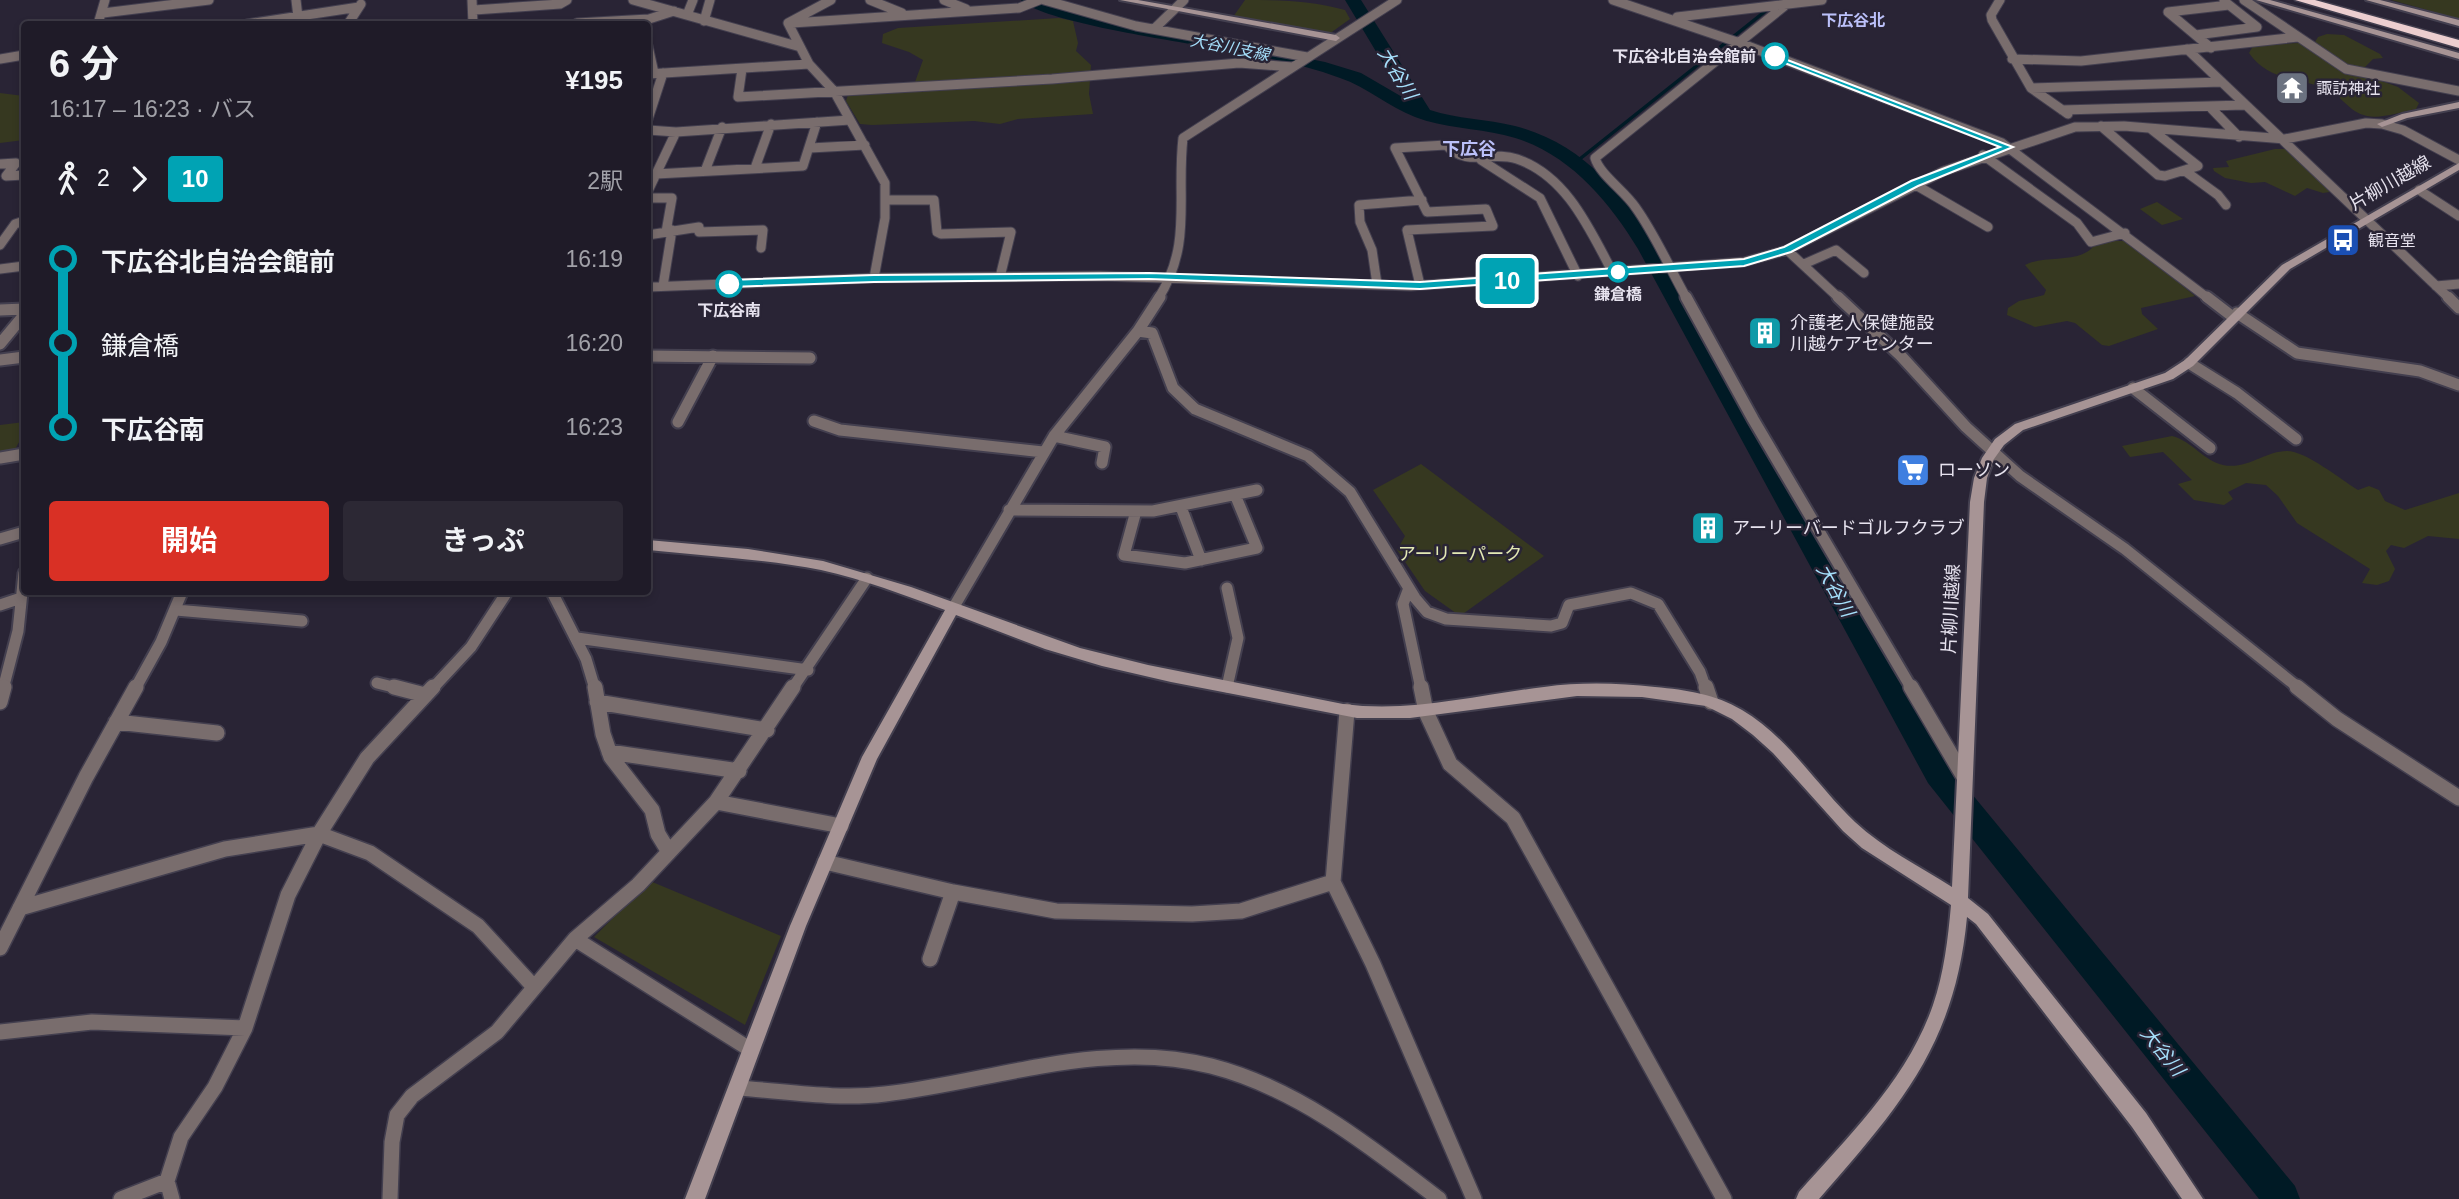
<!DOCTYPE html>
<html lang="ja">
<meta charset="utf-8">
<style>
:root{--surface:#1f1b28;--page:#2c2834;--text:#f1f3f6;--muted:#a1a1a8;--line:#3c3945;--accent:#d93025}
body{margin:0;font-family:Helvetica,"Noto Sans JP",sans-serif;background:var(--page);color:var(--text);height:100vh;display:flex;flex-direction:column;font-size:26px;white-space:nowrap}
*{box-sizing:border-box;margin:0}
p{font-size:23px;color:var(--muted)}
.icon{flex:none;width:38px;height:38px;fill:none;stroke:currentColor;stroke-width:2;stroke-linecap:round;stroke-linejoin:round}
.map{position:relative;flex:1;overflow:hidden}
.drawer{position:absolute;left:21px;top:21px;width:630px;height:574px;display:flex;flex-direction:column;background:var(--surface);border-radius:7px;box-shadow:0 4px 10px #0003,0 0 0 2px var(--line)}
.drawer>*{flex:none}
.badge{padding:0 14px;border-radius:5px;font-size:24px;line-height:46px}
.map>.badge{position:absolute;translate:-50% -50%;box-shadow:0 0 0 4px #fff}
.legs{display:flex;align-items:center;gap:10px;height:77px;padding:0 28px;font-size:23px}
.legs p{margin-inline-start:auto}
.summary{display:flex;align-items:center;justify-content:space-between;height:119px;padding:0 28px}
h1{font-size:38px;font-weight:700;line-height:52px}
.action{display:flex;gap:14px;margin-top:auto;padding:14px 28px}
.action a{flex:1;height:80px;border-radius:7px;background:var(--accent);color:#fff;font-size:28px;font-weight:700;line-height:80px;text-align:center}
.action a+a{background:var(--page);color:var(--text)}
ul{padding:0 28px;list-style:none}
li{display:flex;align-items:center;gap:24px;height:84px;font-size:26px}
li i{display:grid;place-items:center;width:10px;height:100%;margin:0 9px;background:currentColor}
li i::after{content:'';width:18px;height:18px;margin:-9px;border:5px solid;border-radius:50%;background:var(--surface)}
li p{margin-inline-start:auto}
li:first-child i{background:linear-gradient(#0000 50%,currentColor 0)}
li:last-child i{background:linear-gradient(currentColor 50%,#0000 0)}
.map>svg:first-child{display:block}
.green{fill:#363820}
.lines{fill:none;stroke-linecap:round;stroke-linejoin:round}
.stream{stroke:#001a25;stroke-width:3.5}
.river{fill:#001a25;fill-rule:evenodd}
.street-far2-casing{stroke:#433f4f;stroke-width:11}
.street-far1-casing{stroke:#433f4f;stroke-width:15}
.street-casing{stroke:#433f4f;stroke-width:18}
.secondary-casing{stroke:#433f4f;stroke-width:4}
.highway-casing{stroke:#433f4f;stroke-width:3}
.street-far2{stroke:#796d6d;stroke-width:9}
.street-far1{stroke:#796d6d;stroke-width:11}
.street{stroke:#796d6d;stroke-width:15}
.secondary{fill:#a79495;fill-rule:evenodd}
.highway{fill:#eccecf;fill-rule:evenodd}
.line-1{fill:#00a3b4;stroke:#fff;stroke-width:2}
.stop-1-dot{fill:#fff;stroke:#00a3b4;stroke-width:3.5}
.labels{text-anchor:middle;stroke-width:5;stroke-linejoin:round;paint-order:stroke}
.far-neighbourhood-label{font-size:16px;font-weight:bold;fill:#bbc0f9;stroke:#292435}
.far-water-label{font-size:16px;font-style:italic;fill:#a5dffb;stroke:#292435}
.far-stop-label{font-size:16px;font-weight:bold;fill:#e6e2ee;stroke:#292435}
.far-poi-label{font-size:16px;fill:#e6e2ee;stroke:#292435;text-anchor:start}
.far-quarter-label{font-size:18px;font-weight:bold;fill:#bbc0f9;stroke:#292435}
.street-label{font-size:18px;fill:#e6e2ee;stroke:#292435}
.poi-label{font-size:18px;fill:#e6e2ee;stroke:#292435;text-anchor:start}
.park-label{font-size:18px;fill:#e3e9b4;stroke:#292435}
.water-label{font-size:19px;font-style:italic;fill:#a5dffb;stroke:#292435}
</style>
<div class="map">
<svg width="2459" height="1199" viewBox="0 0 2459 1199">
<rect width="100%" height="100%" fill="#292435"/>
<path class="green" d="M 1245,0 C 1279,0 1313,1 1345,10 L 1350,19 L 1329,34 L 1233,17 Z
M 2391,0 L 2459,0 L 2459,19 L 2453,17 Z
M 1059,18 L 1073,21 L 1078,43 L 1076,51 L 1091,65 L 1089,94 L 1093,114 L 1018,119 L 1000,124 L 974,121 L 872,125 L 860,124 L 846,101 L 848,95 L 915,82 L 923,60 L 909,52 L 882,43 L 883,34 L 898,28 Z
M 2327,34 L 2344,35 L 2380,54 L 2383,58 L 2373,59 L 2364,68 L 2371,77 L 2398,87 L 2419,103 L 2416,109 C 2401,112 2381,119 2367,116 C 2348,112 2342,95 2326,89 C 2298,77 2268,81 2249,53 L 2253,46 L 2315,42 L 2318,37 Z
M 0,93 L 24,96 L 24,140 L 0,143 Z
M 2275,149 L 2289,149 L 2336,191 L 2323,193 L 2307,188 L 2295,196 L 2265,182 L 2251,183 L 2225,178 L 2214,171 L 2213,168 L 2229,167 L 2226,161 Z
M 2157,202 L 2183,219 L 2162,225 L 2140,209 Z
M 2112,241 L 2128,241 L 2195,296 L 2141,308 L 2142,314 L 2158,329 L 2109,346 L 2102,345 L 2075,323 L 2067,321 L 2035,327 L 2007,315 L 2008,308 L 2019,301 L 2044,295 L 2046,290 L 2025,265 C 2045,254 2082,265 2095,244 Z
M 24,422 L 24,433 L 13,453 L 0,455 L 0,425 Z
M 2172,436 C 2192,441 2204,461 2223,465 C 2247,470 2265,451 2287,451 C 2306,451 2340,479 2358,490 L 2369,486 L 2379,490 L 2385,501 L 2405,510 L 2459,493 L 2459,539 L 2428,536 L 2404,548 L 2391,545 L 2386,551 L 2395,569 L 2389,581 L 2377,585 L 2362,583 L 2370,569 L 2297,523 L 2278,496 L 2266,485 L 2246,483 L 2228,492 L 2233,499 L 2224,505 L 2194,500 L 2178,484 L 2192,480 L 2163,452 L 2130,457 L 2122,446 Z
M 1421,464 L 1544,556 L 1460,616 L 1425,591 L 1397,550 L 1405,536 L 1373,490 Z
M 650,881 L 781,936 L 745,1025 L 594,937 Z"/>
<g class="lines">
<path class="stream" d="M 1576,162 L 1768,9"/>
<path class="river" d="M 1021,0 L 1045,0 L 1127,22 L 1325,62 L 1361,73 L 1404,98 L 1345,0 L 1361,0 L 1430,110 C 1457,119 1487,119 1515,126 C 1581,143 1624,193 1658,249 L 1948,765 L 2295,1186 L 2300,1199 L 2259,1199 L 1928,783 L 1638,249 C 1607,198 1565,149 1504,135 C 1475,128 1444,128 1415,117 C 1389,107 1367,87 1340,78 C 1289,59 1233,52 1179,42 C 1150,37 1038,19 1021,0 Z"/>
<g class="street-far2-casing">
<path id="street-far2" d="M 296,0 L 298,17
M 472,0 L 473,24
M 633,0 L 797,46
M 831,0 L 788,23 L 809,64 L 834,91 L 885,183 L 885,218 L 874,278
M 870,0 L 902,13
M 944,0 L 966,9
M 1044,0 L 1136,26 L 1307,57
M 1613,0 L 1740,43 L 2002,143 L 2209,299
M 2000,0 L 1991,15 L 1992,20 L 2031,88 L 2068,114
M 2244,0 L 2346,69 L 2459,91
M 2224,1 L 2257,27
M 474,10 L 560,4 L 567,0
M 103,13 L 209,0
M 687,15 L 693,0
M 1677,17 L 1822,0
M 704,21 L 710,0
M 577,23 L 649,19 L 674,11
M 792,23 L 1019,8 L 1039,0
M 98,24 L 105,0
M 247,24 L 359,7
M 348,24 L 361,4
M 1154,29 L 1184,0
M 2196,35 L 2257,27
M 648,46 L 654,73
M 2211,48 L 2168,12 L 2229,5
M 2187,49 L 2450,299
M 0,59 L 24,55
M 2012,59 L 2081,61 L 2298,37
M 742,69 L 738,97 L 1052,79 L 1239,63 L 1293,67
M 648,74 L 809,64
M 2031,88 L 2221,82
M 2209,106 L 2239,137
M 2062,110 L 2245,105
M 648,119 L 663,73
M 2101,126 L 2158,175 L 2165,176 L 2198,166 L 2151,129
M 648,130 L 676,132 L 850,120
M 810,148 L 865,145
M 1983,155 L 2077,223 L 2091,242 L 2125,233
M 1481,160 L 1540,198 L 1578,276
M 0,164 L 16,163 L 6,176 L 24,175
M 755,168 L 771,124
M 705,171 L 722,127
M 2185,171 L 2218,195 L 2226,205
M 656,174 L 803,166 L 817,122
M 1914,184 L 1988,227
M 2419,190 L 2459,216
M 648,191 L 676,132
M 648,198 L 672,198 L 666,232
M 887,200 L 934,200 L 937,232 L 941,234 L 1011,232 L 1000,277
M 648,235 L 699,227 L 699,232 L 763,230 L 761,248
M 0,245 L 15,224 L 24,221
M 1787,250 L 1840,299
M 1804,264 L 1836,250 L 1864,273
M 0,269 L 24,266
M 1377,284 L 1372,250 L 1360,222 L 1359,205 L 1422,200
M 1420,285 L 1407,230 L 1493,226 L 1486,209 L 1427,212 L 1395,148 L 1446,145 C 1467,168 1491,150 1517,159 C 1567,176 1590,230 1613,273
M 663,286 L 672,230
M 2436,286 L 2459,284
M 648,287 L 874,278 L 1100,276 L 1411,286 L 1744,262 L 1787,250 L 1944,171 L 2075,127 L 2124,126 L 2285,139 L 2366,123 L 2382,124 L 2403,130 L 2459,160
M 1158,299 C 1193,244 1176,198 1183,138 L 1397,0
M 1687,299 C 1670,269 1656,236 1636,208 C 1625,191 1600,175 1595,158 L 1792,0"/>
</g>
<g class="street-far1-casing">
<path id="street-far1" d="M 1686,297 L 1753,419 L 1912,689
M 1838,297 L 1901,356 L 1966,427 L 2020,476 L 2125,549 L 2300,689
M 2207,297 L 2233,317
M 2448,297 L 2459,308
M 0,310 L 24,309
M 2237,313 L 2297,353 L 2420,371 L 2459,385
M 1138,331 L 1152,333 L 1173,388 L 1195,409 L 1308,456 L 1350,492 L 1415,598 L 1427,612 L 1446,619 L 1551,626 L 1562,623 L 1569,605 L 1631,593 L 1658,604 L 1700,672 L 1706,689
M 0,344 L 24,315
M 648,356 L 810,358
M 0,360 L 24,357
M 2189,363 L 2237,393 L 2296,439
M 2133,388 L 2210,448
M 814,421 L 840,430 L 1043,452
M 678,422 L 713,356
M 1054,436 L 1105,447 L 1102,463
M 0,458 L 24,454
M 1181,507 L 1201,560
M 1009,510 L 1153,511 L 1257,490
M 1136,511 L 1124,555 L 1185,563 L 1257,548 L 1236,497
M 0,539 L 24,532
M 1227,588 L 1238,638 L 1227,687
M 1409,588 L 1403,604 L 1421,689
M 552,592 L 586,659 L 595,689
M 0,605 L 21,598
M 176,610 L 302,621
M 952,610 L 1054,436 L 1138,331 L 1160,297
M 577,638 L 808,670
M 377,683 L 401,689
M 3,689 L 18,631 L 24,573
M 135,689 L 161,642 L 182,592
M 432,689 L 471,647 L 507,592
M 792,689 L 867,578"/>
</g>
<g class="street-casing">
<path id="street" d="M 394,687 L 425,695
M 1421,687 L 1426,712 L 1450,764 L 1513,818 L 1724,1199
M 1706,687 L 1711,702
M 1911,687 L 1964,777
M 2297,687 L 2337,719 L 2459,798
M 0,702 L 4,687
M 597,702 L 767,730
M 1347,711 L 1333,882 L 1373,964 L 1474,1199
M 116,722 L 217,733
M 609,752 L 739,771
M 716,802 L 841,826
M 669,852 L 716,802 L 793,687
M 825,862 L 953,892 L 1056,911 L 1192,914 L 1241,911 L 1333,882
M 20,908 L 225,849 L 319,834 L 370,853 L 478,926 L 533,986
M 575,939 L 751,1050
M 0,948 L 86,777 L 136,687
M 930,959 L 953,892
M 0,1032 L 92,1022 L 245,1028
M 737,1088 C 786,1091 836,1100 885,1094 C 991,1082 1104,1038 1211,1066 C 1297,1088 1370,1146 1439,1199
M 121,1199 L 167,1181
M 172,1199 L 167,1181 L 181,1137 L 215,1087 L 245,1028 L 288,895 L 319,834 L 367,758 L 433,687
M 390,1199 L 392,1142 L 397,1115 L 412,1096 L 497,1032 L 575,939 L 638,885 L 669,852 L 658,834 L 652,810 L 611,757 L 603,734 L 595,687"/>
</g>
<g class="secondary-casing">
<path id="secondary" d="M 1120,0 L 1138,0 L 1336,35 L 1340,38 L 1336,41 Z
M 2256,0 L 2270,0 L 2459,53 L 2459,59 Z
M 2366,0 L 2380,0 L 2459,20 L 2459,26 Z
M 2459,102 L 2459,108 L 2407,118 L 2382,127 L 2377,124 L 2402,114 Z
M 2459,163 L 2459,170 L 2290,269 L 2193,366 L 2173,379 L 2023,430 L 2004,445 L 1994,459 L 1987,478 L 1984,502 L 1968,898 L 1988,914 L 2146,1113 L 2203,1199 L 2182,1199 L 2132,1127 L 1976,924 L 1967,917 C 1955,1045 1900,1106 1819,1199 L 1796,1199 L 1799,1192 C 1849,1136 1908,1078 1933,1005 C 1944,973 1948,939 1951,905 L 1862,848 L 1843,831 L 1773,753 L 1753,735 L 1732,719 L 1706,706 L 1642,697 L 1577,696 L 1410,718 L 1357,718 L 1171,682 L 1102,666 L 1045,649 L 956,615 L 877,759 L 806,926 L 705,1199 L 685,1199 L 790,926 L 862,757 L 945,610 C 904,595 863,579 821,570 C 764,559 706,556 648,550 L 648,540 L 748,549 L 823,561 L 911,587 L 1080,648 L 1148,665 L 1343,704 C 1411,713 1477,695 1544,687 C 1581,682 1618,683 1655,687 C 1687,690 1715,694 1742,710 C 1788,737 1817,786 1855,822 C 1884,849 1919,866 1952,887 L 1970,502 L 1974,478 L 1982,458 L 1995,439 L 2015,424 L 2165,373 L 2185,360 L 2282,265 Z"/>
</g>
<g class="highway-casing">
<path id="highway" d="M 2295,0 L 2315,0 L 2459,40 L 2459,48 Z"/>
</g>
<use href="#street-far2" class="street-far2"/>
<use href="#street-far1" class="street-far1"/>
<use href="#street" class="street"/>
<use href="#secondary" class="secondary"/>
<use href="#highway" class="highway"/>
</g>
<path class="line-1" d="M 1772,54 L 2013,147 L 1918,186 L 1791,252 L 1744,266 L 1420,289 L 1149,279 L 874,282 L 729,287 L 724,284 L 729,280 L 874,275 L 1149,273 L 1420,282 L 1744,259 L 1784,247 L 1911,181 L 2000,147 L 1772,58 Z"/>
<defs>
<g id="temple-square" transform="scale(1.75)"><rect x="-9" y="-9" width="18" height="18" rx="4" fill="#6b7280" stroke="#292435"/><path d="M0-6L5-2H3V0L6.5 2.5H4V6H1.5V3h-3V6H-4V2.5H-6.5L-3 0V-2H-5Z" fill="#fff"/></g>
<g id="bus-square" transform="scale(1.75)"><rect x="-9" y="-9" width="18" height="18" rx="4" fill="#1a4fb4" stroke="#292435"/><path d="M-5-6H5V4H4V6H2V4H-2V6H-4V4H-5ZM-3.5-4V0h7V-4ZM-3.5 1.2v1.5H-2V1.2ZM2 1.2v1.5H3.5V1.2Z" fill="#fff"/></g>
<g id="building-square" transform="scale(1.75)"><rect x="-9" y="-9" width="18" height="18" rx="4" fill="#0f9aa8" stroke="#292435"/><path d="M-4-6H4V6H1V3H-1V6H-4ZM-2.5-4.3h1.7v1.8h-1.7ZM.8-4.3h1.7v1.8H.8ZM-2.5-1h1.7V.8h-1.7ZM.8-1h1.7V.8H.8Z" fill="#fff"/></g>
<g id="supermarket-square" transform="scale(1.75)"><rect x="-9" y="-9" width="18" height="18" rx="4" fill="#3f7fe0" stroke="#292435"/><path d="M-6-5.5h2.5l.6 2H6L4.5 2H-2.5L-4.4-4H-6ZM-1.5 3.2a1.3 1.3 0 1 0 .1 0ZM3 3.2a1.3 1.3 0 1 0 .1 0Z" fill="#fff"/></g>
</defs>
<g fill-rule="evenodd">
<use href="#temple-square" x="2292" y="88"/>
<use href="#bus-square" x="2343" y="240"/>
<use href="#building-square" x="1765" y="333"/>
<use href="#supermarket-square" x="1913" y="470"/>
<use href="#building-square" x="1708" y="528"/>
</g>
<g class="stop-1-dot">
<circle cx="1775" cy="56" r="12"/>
<circle cx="1618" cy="272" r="9"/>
<circle cx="729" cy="284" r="12"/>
</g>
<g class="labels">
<g class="far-neighbourhood-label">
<text x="1853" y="26">下広谷北</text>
</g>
<g class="far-water-label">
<text transform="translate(1230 47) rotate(11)" y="6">大谷川支線</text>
</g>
<g class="far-stop-label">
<text x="1756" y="62" text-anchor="end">下広谷北自治会館前</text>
<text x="1618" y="300">鎌倉橋</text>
<text x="729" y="316">下広谷南</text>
</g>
<g class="far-poi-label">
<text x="2316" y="94">諏訪神社</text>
<text x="2368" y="246">観音堂</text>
</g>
<g class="far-quarter-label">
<text x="1469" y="155">下広谷</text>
</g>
<g class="street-label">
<text transform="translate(2390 183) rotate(-30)" y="6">片柳川越線</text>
<text transform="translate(1951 609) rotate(-87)" y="6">片柳川越線</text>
</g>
<g class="poi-label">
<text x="1790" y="329">介護老人保健施設<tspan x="1790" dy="21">川越ケアセンター</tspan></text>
<text x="1938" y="476">ローソン</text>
<text x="1732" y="534">アーリーバードゴルフクラブ</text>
</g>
<g class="park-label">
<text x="1460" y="560">アーリーパーク</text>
</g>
<g class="water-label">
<text transform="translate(1398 73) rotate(59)" y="7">大谷川</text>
<text transform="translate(1836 590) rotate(61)" y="7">大谷川</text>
<text transform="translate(2163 1051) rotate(51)" y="7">大谷川</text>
</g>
</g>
</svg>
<b class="badge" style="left:1507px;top:281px;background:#00a3b4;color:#fff">10</b>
<section class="drawer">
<div class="summary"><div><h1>6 分</h1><p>16:17 – 16:23 · バス</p></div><b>¥195</b></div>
<div class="legs"><svg class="icon" aria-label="walk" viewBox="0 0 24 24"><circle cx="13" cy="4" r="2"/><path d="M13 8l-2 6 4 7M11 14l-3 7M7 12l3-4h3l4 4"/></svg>2<svg class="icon" aria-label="forward" viewBox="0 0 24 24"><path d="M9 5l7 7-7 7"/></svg><b class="badge" style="background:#00a3b4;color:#fff">10</b><p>2駅</p></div>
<ul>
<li><i style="color:#00a3b4"></i><b>下広谷北自治会館前</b><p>16:19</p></li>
<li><i style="color:#00a3b4"></i><span>鎌倉橋</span><p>16:20</p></li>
<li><i style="color:#00a3b4"></i><b>下広谷南</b><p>16:23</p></li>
</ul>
<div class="action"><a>開始</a><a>きっぷ</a></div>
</section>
</div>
